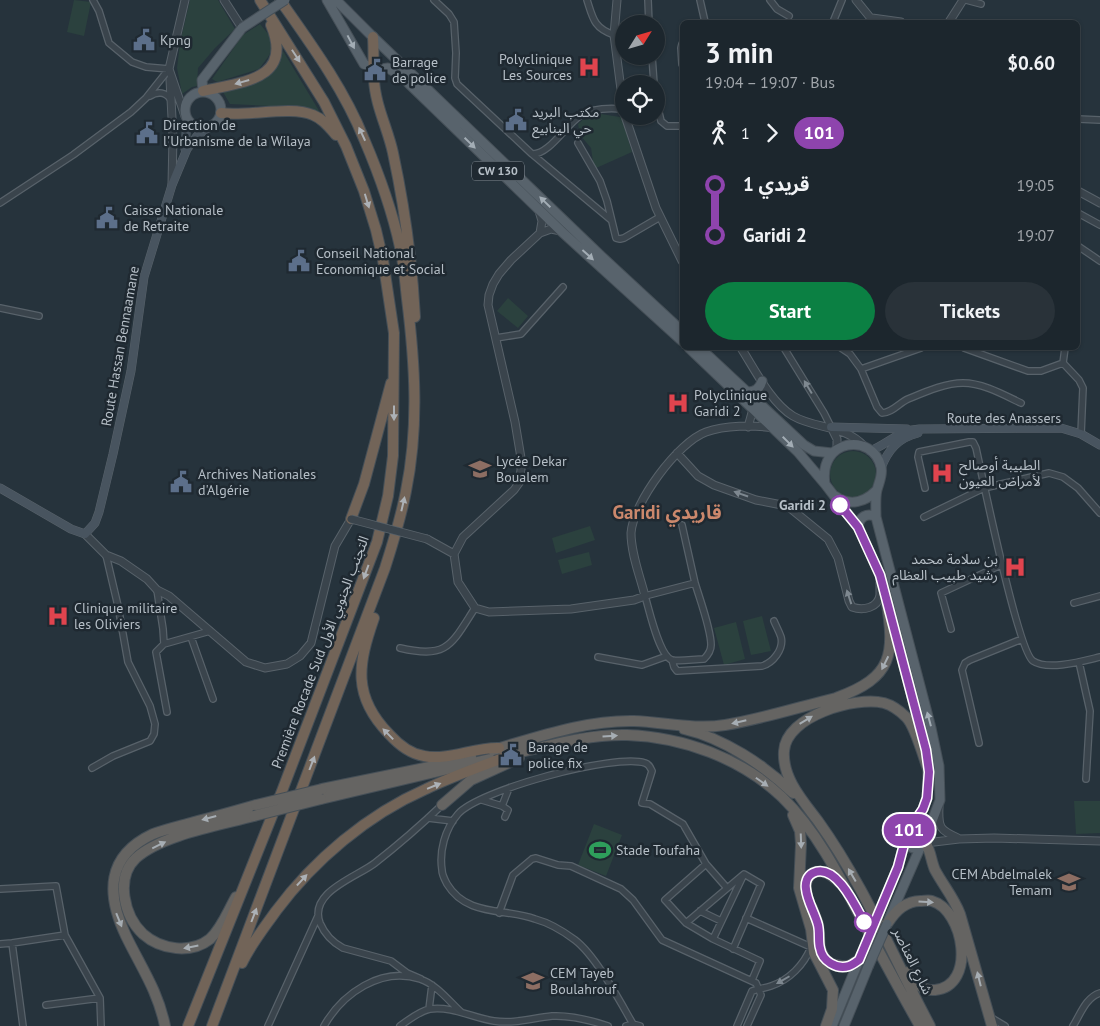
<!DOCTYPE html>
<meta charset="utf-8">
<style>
:root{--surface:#1c262d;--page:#293239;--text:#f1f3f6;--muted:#a0a5aa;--line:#3a4349;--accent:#0b8043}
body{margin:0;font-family:"PT Sans","Noto Sans Arabic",sans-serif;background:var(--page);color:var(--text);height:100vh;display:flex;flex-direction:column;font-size:19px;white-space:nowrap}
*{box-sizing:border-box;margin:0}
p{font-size:16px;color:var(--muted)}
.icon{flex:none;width:28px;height:28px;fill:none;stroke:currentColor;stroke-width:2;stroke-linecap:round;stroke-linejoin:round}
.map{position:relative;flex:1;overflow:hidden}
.details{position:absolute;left:680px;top:20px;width:400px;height:330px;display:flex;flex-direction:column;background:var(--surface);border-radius:8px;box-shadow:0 1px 4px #0004,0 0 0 1px var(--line)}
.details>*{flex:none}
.badge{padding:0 10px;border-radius:16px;font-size:18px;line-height:32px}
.needle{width:32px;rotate:53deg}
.controls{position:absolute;left:615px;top:15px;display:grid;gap:10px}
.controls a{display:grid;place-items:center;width:50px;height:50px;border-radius:50%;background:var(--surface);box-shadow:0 1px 4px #0004,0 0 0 1px var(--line);font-size:25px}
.map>.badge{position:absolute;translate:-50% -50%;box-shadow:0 0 0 2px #fff}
.legs{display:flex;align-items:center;gap:8px;height:55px;padding:0 25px;font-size:16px}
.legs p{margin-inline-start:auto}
.head{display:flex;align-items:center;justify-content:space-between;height:85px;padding:0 25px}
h1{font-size:28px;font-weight:700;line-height:38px}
.action{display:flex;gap:10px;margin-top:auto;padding:10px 25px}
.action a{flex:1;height:58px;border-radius:30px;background:var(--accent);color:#fff;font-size:20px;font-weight:700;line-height:58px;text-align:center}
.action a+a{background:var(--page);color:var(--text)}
ul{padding:0 25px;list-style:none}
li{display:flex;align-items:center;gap:18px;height:50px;font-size:19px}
li i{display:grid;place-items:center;width:8px;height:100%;margin:0 6px;background:currentColor}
li i::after{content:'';width:12px;height:12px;margin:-6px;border:4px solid;border-radius:50%;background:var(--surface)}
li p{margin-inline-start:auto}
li:first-child i{background:linear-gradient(#0000 50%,currentColor 0)}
li:last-child i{background:linear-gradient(currentColor 50%,#0000 0)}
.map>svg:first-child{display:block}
.green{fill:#2b413e}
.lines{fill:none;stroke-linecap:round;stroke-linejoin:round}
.minor-casing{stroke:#58626a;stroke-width:8}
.tertiary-casing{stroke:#58626a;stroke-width:9}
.secondary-casing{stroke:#58626a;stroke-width:9}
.primary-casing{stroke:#465058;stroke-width:11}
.trunk-casing{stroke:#454f57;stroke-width:12}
.motorway-casing{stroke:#454f57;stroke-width:12}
.minor{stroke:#3a444c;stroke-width:5.5}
.tertiary{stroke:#3a444c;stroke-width:7}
.secondary{stroke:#48545f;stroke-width:8}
.primary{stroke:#58636c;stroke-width:9}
.trunk{stroke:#656462;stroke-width:10}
.motorway{stroke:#726458;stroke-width:10}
.tertiary-bridge-casing{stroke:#58626a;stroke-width:9;stroke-linecap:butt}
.primary-bridge-casing{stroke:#465058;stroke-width:11;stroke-linecap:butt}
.trunk-bridge-casing{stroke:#454f57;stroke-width:12;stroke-linecap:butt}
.tertiary-bridge{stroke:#3a444c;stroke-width:7}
.primary-bridge{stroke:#58636c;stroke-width:9}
.trunk-bridge{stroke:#656462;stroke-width:10}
.oneway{fill:#a3adb5}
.oneway2{fill:#acb1b6}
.oneway3{fill:#7e8890}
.oneway4{fill:#a6adb3}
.line-1-casing{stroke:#fff;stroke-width:11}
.line-1{stroke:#8e44ad;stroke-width:8}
.stop-1-dot{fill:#fff;stroke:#8e44ad;stroke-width:2.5}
.labels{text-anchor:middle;stroke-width:5;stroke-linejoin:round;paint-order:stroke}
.shield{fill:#1f2931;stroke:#89929a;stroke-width:1}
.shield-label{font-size:12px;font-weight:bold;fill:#b6bfc7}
.poi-label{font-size:14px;fill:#b6bfc7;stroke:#1f2931;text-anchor:start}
.street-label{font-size:14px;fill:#b6bfc7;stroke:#1f2931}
.stop-label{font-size:14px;font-weight:bold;fill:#b6bfc7;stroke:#1f2931;text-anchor:end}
.district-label{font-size:19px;font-weight:bold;fill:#cc886c;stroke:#1f2931}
</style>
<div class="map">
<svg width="1100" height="1026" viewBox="0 0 1100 1026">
<rect width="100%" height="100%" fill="#26333c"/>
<path class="green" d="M 74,0 L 91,2 L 84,36 L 67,32 Z
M 190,0 L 218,0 L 235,29 L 215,48 L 198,68 L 197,86 L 192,87 L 182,94 L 177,68 L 180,43 Z
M 260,24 L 273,40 L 273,48 L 268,57 L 259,69 L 217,82 L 212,79 L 243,35 Z
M 283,51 L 321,114 L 311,108 L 230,104 L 223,92 L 268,76 L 277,66 Z
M 601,114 L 626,118 L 628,139 L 632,152 L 594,169 L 591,148 L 580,135 L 578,124 L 586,117 Z
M 508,298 L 528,316 L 518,328 L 497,311 Z
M830 474a23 23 0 1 1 46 0a23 23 0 1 1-46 0Z
M 590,526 L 595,540 L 556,553 L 552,538 Z
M 589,552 L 592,565 L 562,574 L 558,560 Z
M 762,616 L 771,651 L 751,655 L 743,621 Z
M 736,622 L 745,659 L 724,665 L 714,628 Z
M 1074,801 L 1100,801 L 1100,833 L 1076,834 Z
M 594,824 L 622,835 L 606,876 L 578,865 Z"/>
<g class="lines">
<g class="minor-casing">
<path id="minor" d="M 93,0 L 99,11 L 109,43 L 132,62 L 146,67 L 169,69
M 434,0 L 449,14 L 454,22 L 456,53 L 455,78 L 457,84 L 532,154 C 549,155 566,125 580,116 C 592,108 609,108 622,109
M 587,0 C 593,19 594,28 614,35
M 648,0 L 649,24
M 700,0 L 705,22
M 770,0 L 777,9 L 789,16
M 966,0 L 981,4
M 833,22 L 842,0
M 682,44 L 681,48 L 682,64
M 652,56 L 654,84
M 150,96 C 158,91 166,92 171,100
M 656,100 L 661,121 L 667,126 L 682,126
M 1078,119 L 1100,120
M 578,143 L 600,181 L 607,201 L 616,238 L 620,239 L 624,238 L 660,217
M 532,154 L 611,220
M 0,203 L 73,155 L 131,112 L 146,98 L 169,69
M 1078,213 L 1100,225
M 1078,246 L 1100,261
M 0,308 L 39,316
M 496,338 L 521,334 L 563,287
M 784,348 L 824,413 L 831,427
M 841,348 L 850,354 L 861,369 L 921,348
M 964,348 L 1028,371 L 1041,371 L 1063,363
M 1065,348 L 1063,363 L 1079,380 L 1083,388 L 1081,434
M 861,369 L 877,407 L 882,413 C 892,413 899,403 908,399 C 925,392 945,383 963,383 C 983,383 1004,395 1021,403
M 925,488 L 918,457 L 919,452 L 969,442 L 973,442 L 976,448 C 982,475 1018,651 1033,661 C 1048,671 1083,661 1100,657
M 924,517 L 984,488 L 1049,473 L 1063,477 L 1078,488 L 1100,513
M 682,525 L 695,583 L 645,596 C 649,609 659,656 672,660 C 681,662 694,659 704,659 C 708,655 711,651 711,645 C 711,629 700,600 695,583
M 157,590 L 163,629 L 164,644 L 156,652 L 167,712
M 1074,603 L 1100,596
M 951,629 L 941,593 L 1003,564
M 191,637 L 213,699
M 164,644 L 210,631
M 400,648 C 448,659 451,645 475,608
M 598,657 L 642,665 L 667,656
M 672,660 L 674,667 L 677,671 L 762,666 C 773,663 784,649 781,637 C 779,631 776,626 774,621
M 1079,662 L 1090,711 L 1086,779
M 979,743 L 962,670 L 965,663 L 970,660 L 1022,639
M 92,768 L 113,756 L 150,741 L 154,734 L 155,724 L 150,706 L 128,662 L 118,606 L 106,555
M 482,800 L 502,806
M 505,817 L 508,810 L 502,806 L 509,788
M 428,818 L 453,821
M 706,864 L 665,900 L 686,923 L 713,939 L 760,961 L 752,980
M 0,889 L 56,886 L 65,935 L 100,998 L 101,1026
M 700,911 L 721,921
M 499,913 L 513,875 L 532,859 L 536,858 L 558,865 L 571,866 L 621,889 L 633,900 L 662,940 L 756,983 L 761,995 L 747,1026
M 746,918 L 811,947
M 686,923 L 744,874 L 761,884 L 733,949
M 713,939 L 743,876
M 12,943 L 23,1026
M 0,944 L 12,943 L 65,935
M 421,979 L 407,973 L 391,961 L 343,948 C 332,942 325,935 320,923 C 308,892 357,877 375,863 C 398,845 421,825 442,805
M 46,1005 L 100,998
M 429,1009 L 432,985
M 990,1017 L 1005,1026
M 633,1024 C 619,1000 596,956 575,940 C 563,931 550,923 535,919 C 505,908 467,917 447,884 C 445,880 442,875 442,870 C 439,851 445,829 458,814 C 479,790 615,753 645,763 C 649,764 650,767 652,771 L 642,803 L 650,804 L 683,824 L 706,864 L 727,888
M 268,1026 L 318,916
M 324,1026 C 342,994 381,966 420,979 C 436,984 449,1001 461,1012
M 400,1026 C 408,1020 420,1011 430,1009 C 452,1006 473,1018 494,1021 C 514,1024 532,1018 552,1016 C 571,1015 590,1020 608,1026
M 626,1026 L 633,1024 L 640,1026
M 737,1026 L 752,991 C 758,989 765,988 771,986 C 789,980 804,965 811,947
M 1073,1026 C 1080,1015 1086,997 1100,993"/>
</g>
<g class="tertiary-casing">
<path id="tertiary" d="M 224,0 L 242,28
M 617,0 L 614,35 L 624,113
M 856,0 L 873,21
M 872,18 L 901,22
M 949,22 L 963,0
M 170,80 L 173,137 L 172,184
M 185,116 L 169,69 L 185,0
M 625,116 L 656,208 L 682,261
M 1078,191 L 1100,203
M 539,211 L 542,221 L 540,233
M 561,231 L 551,229 L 540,233 L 511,260 L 499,274 L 493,284 L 489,295 L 488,305 L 515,422 L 521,458 L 521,470 L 519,483 L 514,490 L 463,537 L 454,554 L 458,582 L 475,608 L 489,612 L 571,609 L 634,600 L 645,596 C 640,576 631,554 631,533 C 633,503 678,442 706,432 C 725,425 753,425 774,428
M 741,348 C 754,368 771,403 793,416 C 815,429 845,425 864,446
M 748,427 L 753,409
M 831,427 L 837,439 L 837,449
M 677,453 L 698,476 L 714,485 L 756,500 L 782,505 L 790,508 L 828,539 L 838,558 L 849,601 L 852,607 C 863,611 878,608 880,595 C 880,591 880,586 880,582
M 85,534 L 106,555 L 121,561 L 147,579 L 157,590 L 169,596 L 246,662 L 265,668 L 287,664 L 300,656 L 311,643 L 335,546 L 351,519
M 427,539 L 454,554
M 939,807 C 938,828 940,830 958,838
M 926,843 L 959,839 L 994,838 L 1100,841"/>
</g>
<g class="secondary-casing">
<path id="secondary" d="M 185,149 L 187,120
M 831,427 L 907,429
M 870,451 C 888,444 899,430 919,429 L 1061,428 L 1081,434 L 1100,445
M 881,468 C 888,450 898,438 918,433
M 0,488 L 71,529 L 85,534 L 95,523 L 99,512 L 113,454 L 131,371 L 144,277 L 172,185 L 187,149 L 197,136 L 209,127"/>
</g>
<g class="primary-casing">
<path id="primary" d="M 327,0 L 364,64 L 375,70 L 388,68 L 400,75 L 561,231 L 682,341
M 336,0 L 373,37 L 601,256 L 682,331
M 203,91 L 202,80 L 242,28
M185 110a18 18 0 1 1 36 0a18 18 0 1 1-36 0Z
M 689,348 L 798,452 L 825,484 L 858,527 L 880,575 L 888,604
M 700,348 L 804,445 L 814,451 L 832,453
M 748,392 C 755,392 760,388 762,381
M 825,484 C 818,438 873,432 881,467 C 883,475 879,482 877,490 C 875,498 876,509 876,517 L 931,728 L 939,766 L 940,800 L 929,829 L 927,843 L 920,848 C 912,850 907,846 906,839
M 835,496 C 850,507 865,502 877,490
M 858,527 C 859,517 867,512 876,517
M 892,619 L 926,751
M 890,886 L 898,867 L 907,833 L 923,809 L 927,798 L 928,767
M 889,919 L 920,848
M 832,1026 L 859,960
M 844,1026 L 868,967"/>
</g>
<g class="trunk-casing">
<path id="trunk" d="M 684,729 C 723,738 764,765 793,793
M 493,750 C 538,737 586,720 634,721 C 664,722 694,730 725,725 C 762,719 799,707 836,698 C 894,677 895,654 886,598
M 504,756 C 545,747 585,734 627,735 C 683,737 741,758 782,797 C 817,831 840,877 862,920 C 881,955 900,991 920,1026
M 929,772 C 924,759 915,725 906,717 C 900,711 891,705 884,703 C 855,696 786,716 784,751 C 782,778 803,801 818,821 C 864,885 893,957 930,1026
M 322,789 L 439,765 L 471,756
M 321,799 L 490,759
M 442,805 L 471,780 L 519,758
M 793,815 L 800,831 L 801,844 L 799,888 L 811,929 L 814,953 L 833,990 L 832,1009 L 826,1026
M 926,844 C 931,852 931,861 935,870 C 943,885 954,898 960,914 L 992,1026
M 807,894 C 803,883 809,869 823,872 C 830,873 835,878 840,883
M 236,897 C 228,911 222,928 210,939 C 191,954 161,950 143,934 C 124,916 115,878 136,858 C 161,835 221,825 254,816
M 812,908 L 818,924 L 820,949 L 825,959 L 831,964 L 841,966 L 849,966 L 859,960
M 887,924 C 891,918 896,911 902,907 C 908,903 914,901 920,901 C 924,901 929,900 932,901 C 964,910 977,986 935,990 C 922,991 915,983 908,972
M 165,1026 C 158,991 141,967 126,936 C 106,894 106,856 153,834 C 166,829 180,826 194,822 C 214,817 235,811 256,805"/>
</g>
<g class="motorway-casing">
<path id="motorway" d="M 373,37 C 374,52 373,65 374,79 C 375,105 388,129 393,153 C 405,209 412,260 415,317
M 203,91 C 242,82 294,80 271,25
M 221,113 C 247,117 291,105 313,115 C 323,119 329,127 336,135
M 351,519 L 364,484 L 391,383
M 374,618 C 358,664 352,696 389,734 C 398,744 411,754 424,756 C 448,761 474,747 499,748
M 242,963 C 251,944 264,928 276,911 C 314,860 367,815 426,789 C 453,776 482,766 511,755
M 188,1026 L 282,791 L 377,542 L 388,496 L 393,456 L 394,333 L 383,260 L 376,230 L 364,191 L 346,146 L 324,102 L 260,0
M 212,1026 L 385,568 C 393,543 401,517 406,491 C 419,427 415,364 407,299 C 405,282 404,264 400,247 C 392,210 379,174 364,139 C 344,89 311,44 280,0"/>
</g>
<use href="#minor" class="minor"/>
<use href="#tertiary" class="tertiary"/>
<use href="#secondary" class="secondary"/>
<use href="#primary" class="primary"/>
<use href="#trunk" class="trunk"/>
<use href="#motorway" class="motorway"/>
<g class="tertiary-bridge-casing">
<path id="tertiary-bridge" d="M 351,519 L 427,539"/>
</g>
<g class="primary-bridge-casing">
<path id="primary-bridge" d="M 242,28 L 285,0
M 863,952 L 890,886
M 868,967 L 887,924"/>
</g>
<g class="trunk-bridge-casing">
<path id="trunk-bridge" d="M 256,805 L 322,789
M 254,816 L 321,799"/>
</g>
<use href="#tertiary-bridge" class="tertiary-bridge"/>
<use href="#primary-bridge" class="primary-bridge"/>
<use href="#trunk-bridge" class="trunk-bridge"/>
</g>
<defs><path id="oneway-solid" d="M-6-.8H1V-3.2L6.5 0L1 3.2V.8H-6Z" transform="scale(1.25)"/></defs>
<g class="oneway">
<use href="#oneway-solid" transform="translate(351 42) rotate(62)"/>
<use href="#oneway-solid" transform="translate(470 143) rotate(44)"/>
<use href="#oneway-solid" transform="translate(545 202) rotate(-136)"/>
<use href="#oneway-solid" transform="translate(588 255) rotate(42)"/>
<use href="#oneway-solid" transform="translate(788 442) rotate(45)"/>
<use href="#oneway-solid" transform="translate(929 719) rotate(-105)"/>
</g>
<g class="oneway2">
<use href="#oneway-solid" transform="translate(296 56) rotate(57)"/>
<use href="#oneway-solid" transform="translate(242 82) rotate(164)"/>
<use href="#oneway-solid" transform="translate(362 134) rotate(-115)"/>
<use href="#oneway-solid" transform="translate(367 201) rotate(73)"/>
<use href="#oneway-solid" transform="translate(394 413) rotate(90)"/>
<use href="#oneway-solid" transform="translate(403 504) rotate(-77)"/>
<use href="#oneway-solid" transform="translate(366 572) rotate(110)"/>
<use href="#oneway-solid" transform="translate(388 734) rotate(-134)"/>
<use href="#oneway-solid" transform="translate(312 763) rotate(-69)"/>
<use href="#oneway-solid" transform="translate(434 786) rotate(-22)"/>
<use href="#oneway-solid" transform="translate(302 880) rotate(-47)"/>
<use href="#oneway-solid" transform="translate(254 915) rotate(-69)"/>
</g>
<g class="oneway3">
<use href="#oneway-solid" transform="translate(808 387) rotate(-121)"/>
<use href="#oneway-solid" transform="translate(741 494) rotate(-161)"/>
<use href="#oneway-solid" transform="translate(849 597) rotate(-108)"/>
<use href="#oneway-solid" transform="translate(783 980) rotate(150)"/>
</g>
<g class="oneway4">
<use href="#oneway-solid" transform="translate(885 663) rotate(116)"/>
<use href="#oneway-solid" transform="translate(806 720) rotate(-31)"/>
<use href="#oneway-solid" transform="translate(739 722) rotate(167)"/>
<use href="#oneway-solid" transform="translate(610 736) rotate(-4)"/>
<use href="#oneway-solid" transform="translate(762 782) rotate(35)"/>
<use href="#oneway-solid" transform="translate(209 818) rotate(165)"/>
<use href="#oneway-solid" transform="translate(801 841) rotate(88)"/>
<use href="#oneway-solid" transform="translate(159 845) rotate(-26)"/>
<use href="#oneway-solid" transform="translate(852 875) rotate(-120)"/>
<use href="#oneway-solid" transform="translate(926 902) rotate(4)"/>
<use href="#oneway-solid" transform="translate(119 920) rotate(68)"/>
<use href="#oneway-solid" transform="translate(191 947) rotate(169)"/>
<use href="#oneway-solid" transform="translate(979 979) rotate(-104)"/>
</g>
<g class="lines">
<g class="line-1-casing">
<path id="line-1" d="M 840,505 L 858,527 L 880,575 L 926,750 L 929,772 L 927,798 L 923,809 L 907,833 L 898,867 L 859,960 C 856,962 852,965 849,966 C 837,970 822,961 820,948 C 818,941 820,933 818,925 C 815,913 807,901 806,889 C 805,883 807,876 813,873 C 836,862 856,907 864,922"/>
</g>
<use href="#line-1" class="line-1"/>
</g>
<defs>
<g id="civic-bare" transform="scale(1.725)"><path d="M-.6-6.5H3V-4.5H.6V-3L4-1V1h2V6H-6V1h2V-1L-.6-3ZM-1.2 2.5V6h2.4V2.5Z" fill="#5c6f8a" stroke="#1f2931" stroke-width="2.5" paint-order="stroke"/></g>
<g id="hospital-bare" transform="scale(1.725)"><path d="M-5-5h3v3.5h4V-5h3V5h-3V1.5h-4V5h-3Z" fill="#e0444e" stroke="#1f2931" stroke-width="2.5" paint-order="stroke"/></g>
<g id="school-bare" transform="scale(1.725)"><path d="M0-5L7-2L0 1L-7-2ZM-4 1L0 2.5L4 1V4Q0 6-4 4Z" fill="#8d6e63" stroke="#1f2931" stroke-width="2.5" paint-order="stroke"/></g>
<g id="stadium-bare" transform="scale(1.725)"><path d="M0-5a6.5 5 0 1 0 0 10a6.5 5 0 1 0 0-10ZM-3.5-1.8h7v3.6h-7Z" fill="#2e9e5b" stroke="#1f2931" stroke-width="2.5" paint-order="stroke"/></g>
</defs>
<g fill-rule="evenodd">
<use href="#civic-bare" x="144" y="40"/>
<use href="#hospital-bare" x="589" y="67"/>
<use href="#civic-bare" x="375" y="70"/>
<use href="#civic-bare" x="516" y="120"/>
<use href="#civic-bare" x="147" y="133"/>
<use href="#civic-bare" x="107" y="218"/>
<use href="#civic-bare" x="299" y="261"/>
<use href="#hospital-bare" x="678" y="403"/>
<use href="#school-bare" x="480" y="469"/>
<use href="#hospital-bare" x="942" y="473"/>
<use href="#civic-bare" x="181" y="482"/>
<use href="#hospital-bare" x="1015" y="567"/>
<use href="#hospital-bare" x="58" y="616"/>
<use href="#civic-bare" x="511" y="755"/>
<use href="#stadium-bare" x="600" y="850"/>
<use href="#school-bare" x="1069" y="882"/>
<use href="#school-bare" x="533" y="981"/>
</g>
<g class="stop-1-dot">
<circle cx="840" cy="505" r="9"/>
<circle cx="864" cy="922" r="9"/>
</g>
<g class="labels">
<rect class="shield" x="472" y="161.5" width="52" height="19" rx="4"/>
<g class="shield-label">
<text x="498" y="175">CW 130</text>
</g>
<g class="poi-label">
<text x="160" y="45">Kpng</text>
<text x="572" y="64" text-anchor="end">Polyclinique<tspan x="572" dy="16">Les Sources</tspan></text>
<text x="392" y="67">Barrage<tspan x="392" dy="16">de police</tspan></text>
<text x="532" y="117">مكتب البريد<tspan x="532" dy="16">حي الينابيع</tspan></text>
<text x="163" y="130">Direction de<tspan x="163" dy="16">l'Urbanisme de la Wilaya</tspan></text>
<text x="124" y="215">Caisse Nationale<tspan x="124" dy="16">de Retraite</tspan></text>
<text x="316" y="258">Conseil National<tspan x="316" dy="16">Economique et Social</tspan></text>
<text x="694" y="400">Polyclinique<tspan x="694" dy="16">Garidi 2</tspan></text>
<text x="496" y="466">Lycée Dekar<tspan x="496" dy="16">Boualem</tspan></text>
<text x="959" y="470">الطبيبة أوصالح<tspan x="959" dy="16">لأمراض العيون</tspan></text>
<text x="198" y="479">Archives Nationales<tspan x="198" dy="16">d'Algérie</tspan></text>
<text x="998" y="564" text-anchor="end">بن سلامة محمد<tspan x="998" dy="16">رشيد طبيب العظام</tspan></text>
<text x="74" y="613">Clinique militaire<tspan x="74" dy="16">les Oliviers</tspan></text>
<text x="528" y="752">Barage de<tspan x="528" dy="16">police fix</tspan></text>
<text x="616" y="855">Stade Toufaha</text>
<text x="1052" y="879" text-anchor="end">CEM Abdelmalek<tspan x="1052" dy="16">Temam</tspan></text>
<text x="550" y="978">CEM Tayeb<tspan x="550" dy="16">Boulahrouf</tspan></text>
</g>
<g class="street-label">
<text transform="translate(120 346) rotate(-80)" y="5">Route Hassan Bennaamane</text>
<text x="1004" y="423">Route des Anassers</text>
<text transform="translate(320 652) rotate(-69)" y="5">Première Rocade Sud التجنب الجنوبي الأول</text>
<text transform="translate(913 961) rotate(64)" y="5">شارع العناصر</text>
</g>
<g class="stop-label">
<text x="826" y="510">Garidi 2</text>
</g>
<g class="district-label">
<text x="667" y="519">Garidi قاريدي</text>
</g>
</g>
</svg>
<div class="controls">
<a><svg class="needle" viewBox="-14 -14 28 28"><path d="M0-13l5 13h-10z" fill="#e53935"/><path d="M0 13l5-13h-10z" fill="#a0a5aa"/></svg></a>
<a><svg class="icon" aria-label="locate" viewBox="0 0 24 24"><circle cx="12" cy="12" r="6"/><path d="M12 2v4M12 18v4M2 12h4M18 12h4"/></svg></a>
</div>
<b class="badge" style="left:909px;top:830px;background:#8e44ad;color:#fff">101</b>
<section class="details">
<div class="head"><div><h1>3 min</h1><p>19:04 – 19:07 · Bus</p></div><b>$0.60</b></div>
<div class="legs"><svg class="icon" aria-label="walk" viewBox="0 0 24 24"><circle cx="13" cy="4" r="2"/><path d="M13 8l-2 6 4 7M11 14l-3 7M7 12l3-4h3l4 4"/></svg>1<svg class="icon" aria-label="forward" viewBox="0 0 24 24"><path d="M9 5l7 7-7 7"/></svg><b class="badge" style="background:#8e44ad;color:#fff">101</b></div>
<ul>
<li><i style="color:#8e44ad"></i><b>قريدي 1</b><p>19:05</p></li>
<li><i style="color:#8e44ad"></i><b>Garidi 2</b><p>19:07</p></li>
</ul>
<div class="action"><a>Start</a><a>Tickets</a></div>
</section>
</div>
